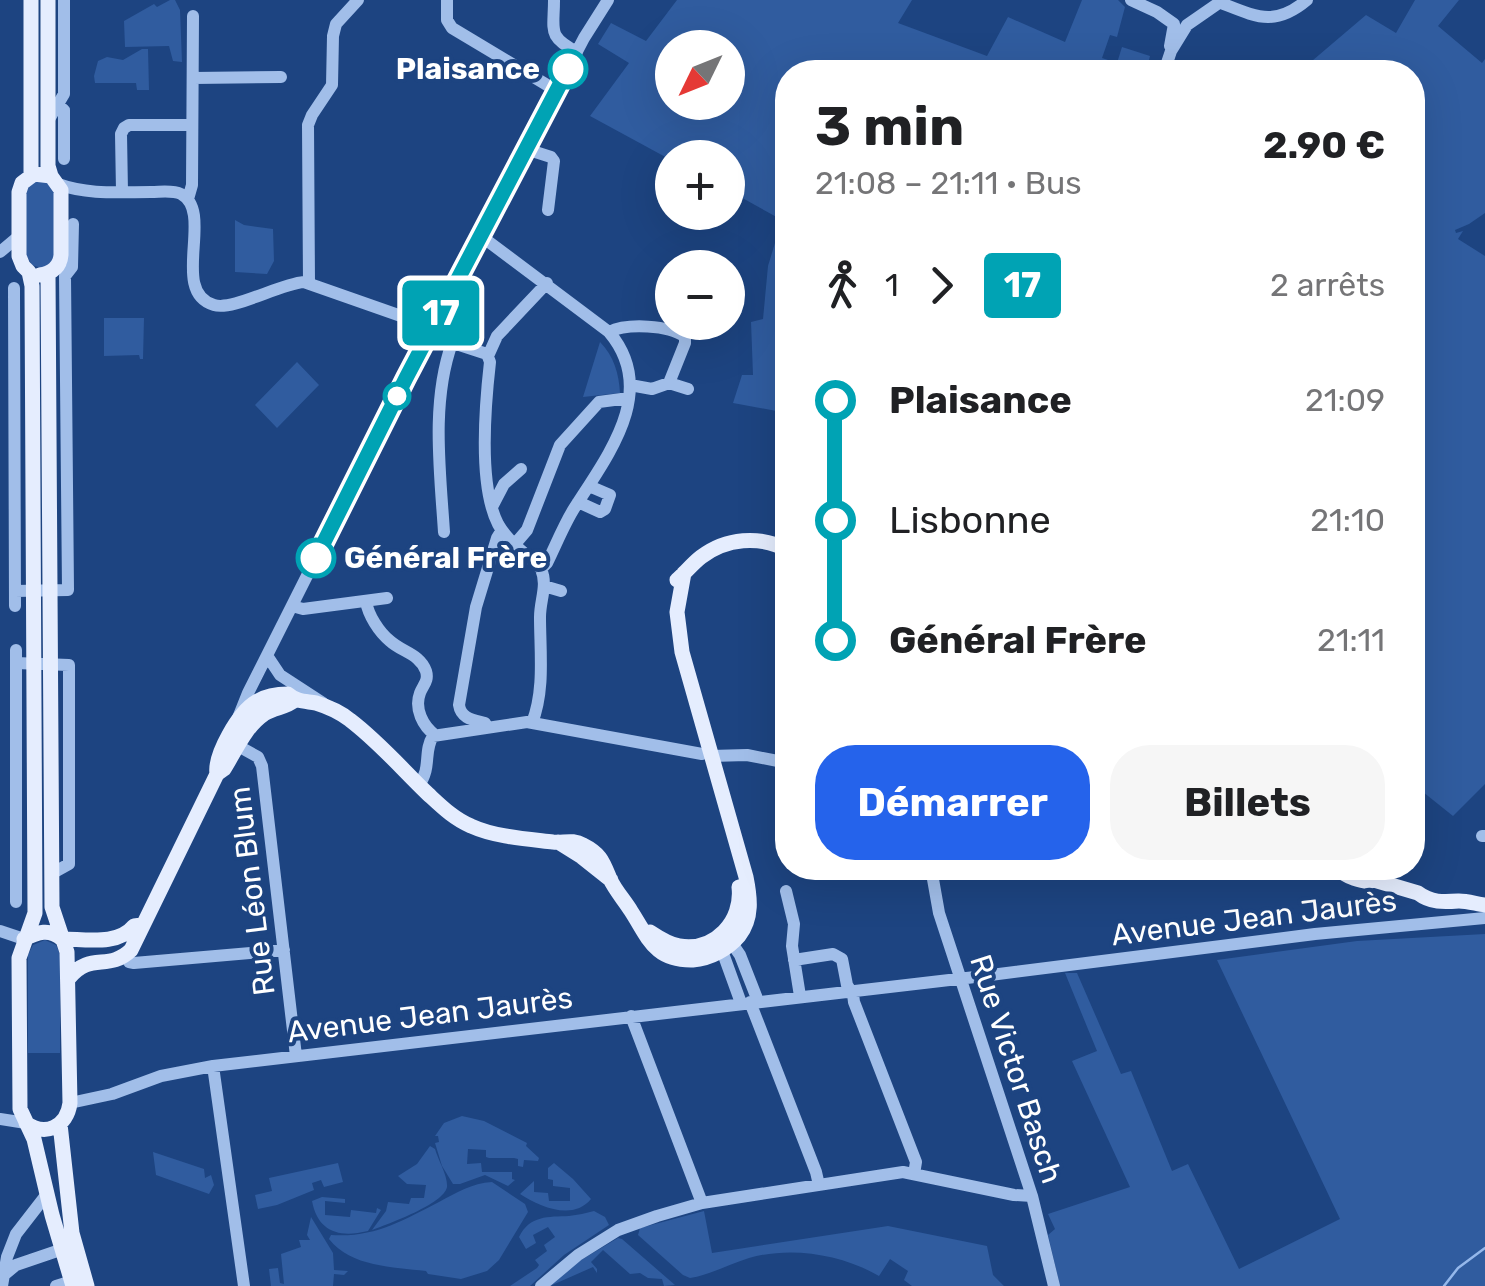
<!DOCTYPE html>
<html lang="fr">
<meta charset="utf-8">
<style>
:root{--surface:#fff;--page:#f6f6f6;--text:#202124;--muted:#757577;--accent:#2563eb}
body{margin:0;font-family:Rubik,sans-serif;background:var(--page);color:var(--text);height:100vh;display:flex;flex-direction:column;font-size:38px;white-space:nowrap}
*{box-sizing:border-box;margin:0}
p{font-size:32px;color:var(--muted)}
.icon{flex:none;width:55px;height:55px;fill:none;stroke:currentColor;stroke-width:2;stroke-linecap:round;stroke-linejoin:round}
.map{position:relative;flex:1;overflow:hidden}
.drawer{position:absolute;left:775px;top:60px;width:650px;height:820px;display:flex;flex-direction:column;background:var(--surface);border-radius:40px;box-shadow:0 10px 40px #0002}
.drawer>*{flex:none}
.badge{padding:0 20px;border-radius:8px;font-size:35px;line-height:65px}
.needle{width:65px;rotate:227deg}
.buttons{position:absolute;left:655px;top:30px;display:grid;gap:20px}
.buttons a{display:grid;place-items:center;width:90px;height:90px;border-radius:50%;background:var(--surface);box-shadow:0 10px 40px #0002;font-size:50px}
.map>.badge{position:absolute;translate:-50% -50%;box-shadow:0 0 0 5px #fff}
.legs{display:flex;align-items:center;gap:15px;height:110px;padding:0 40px;font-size:32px}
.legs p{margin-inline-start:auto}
.overview{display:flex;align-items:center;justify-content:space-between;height:170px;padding:0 40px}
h1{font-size:55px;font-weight:700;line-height:75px}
.action{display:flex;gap:20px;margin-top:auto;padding:20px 40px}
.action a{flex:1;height:115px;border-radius:40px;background:var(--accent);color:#fff;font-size:40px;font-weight:700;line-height:115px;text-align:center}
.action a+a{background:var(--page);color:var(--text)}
ul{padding:0 40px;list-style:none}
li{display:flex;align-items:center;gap:35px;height:120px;font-size:38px}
li i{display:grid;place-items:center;width:15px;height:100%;margin:0 12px;background:currentColor}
li i::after{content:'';width:25px;height:25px;margin:-12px;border:8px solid;border-radius:50%;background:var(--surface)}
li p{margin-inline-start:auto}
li:first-child i{background:linear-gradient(#0000 50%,currentColor 0)}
li:last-child i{background:linear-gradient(currentColor 50%,#0000 0)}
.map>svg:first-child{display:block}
.green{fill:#305c9f;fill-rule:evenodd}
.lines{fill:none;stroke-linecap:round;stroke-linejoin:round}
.stream{stroke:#95b8eb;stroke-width:2.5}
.minor{stroke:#a1bee9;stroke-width:12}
.major{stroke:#e5edfe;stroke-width:15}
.line-1-casing{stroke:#fff;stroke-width:22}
.line-1{stroke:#00a3b4;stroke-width:15}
.stop-1-dot{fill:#fff;stroke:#00a3b4;stroke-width:5}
.labels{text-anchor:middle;stroke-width:8;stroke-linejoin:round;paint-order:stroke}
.stop-label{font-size:30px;font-weight:bold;fill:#fff;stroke:#1d4481;text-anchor:end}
.street-label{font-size:30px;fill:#fff;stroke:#1d4481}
</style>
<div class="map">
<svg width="1485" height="1286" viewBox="0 0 1485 1286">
<rect width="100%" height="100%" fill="#1d4481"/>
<path class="green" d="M 170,0 L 175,0 L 180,10 L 182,62 L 173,61 L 169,46 L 125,47 L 124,21 L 154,4 L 157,7 Z
M 677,0 L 912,0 L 898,23 L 987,56 L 1008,17 L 1065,42 L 1082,0 L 1118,0 L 1125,7 L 1117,37 L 1110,35 L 1102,58 L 1117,63 L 1122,47 L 1150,56 L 1146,72 L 788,72 L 787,413 L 733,403 L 742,375 L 753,375 L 751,322 L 763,319 L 768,266 L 782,220 L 728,190 L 728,158 L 672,158 L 672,187 L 660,181 L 671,160 L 590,116 L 629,63 L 598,44 L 611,23 L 646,41 ZM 672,48 L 728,48 L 728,102 L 672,102 Z
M 1415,0 L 1459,0 L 1438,26 L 1482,63 L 1485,59 L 1485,213 L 1469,224 L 1455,230 L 1456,233 L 1463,231 L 1458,239 L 1485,256 L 1485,784 L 1453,816 L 1413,784 L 1412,72 L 1299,72 L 1366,15 L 1396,33 Z
M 142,49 L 148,49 L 149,90 L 137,90 L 136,83 L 95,83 L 94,76 L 98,61 L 107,57 L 123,60 Z
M 33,181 L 48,181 L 54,188 L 54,258 L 50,264 L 41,268 L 32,265 L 26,255 L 26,190 Z
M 235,220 L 244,225 L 273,229 L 274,261 L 267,274 L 235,272 Z
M 104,318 L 144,318 L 143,359 L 140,359 L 139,355 L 104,356 Z
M 600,342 C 614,356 619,374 620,393 L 583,397 Z
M 297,362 L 319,385 L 277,428 L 255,405 Z
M 1485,934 L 1485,1286 L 1060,1286 L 1048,1235 L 1055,1229 L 1048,1214 L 1130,1187 L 1072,1061 L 1097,1051 L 1065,973 L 1077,973 L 1121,1074 L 1131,1071 L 1172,1171 L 1188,1164 L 1239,1269 L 1340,1219 L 1217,960 L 1357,941 Z
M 45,940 L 56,945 L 60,954 L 60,1053 L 28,1053 L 28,955 L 33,945 Z
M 462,1116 L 484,1121 L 527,1143 L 526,1146 L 539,1158 L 538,1161 L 524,1160 L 523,1167 L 518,1166 L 518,1159 L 514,1158 L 489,1158 L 486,1157 L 486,1150 L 468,1149 L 467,1164 L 481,1163 L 482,1172 L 512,1172 L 512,1179 L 515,1180 L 508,1186 L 485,1175 L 460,1184 L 453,1184 L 442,1166 L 435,1143 L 439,1142 L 438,1136 L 435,1136 L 444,1123 Z
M 430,1146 L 435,1149 C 438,1160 448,1176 447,1187 C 444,1204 388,1224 372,1230 L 386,1211 L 388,1202 L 409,1204 L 411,1198 L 424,1198 L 426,1185 L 407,1184 L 398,1176 L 417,1164 Z
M 153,1152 L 204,1169 L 205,1178 L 211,1175 L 214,1185 L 209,1194 L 156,1175 Z
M 338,1163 L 343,1182 L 324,1187 L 321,1180 L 312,1183 L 314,1190 L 277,1205 L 258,1209 L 255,1195 L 272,1191 L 269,1178 Z
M 554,1163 L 573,1179 L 591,1199 C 573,1221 540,1207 520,1194 L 534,1181 L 534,1192 L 548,1193 L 549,1201 L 570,1201 L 570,1188 L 553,1186 L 553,1180 L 548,1179 L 548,1168 Z
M 492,1182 L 525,1204 L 528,1212 L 499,1260 L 487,1271 L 461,1279 L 428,1274 L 426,1271 C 393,1267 351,1267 329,1239 L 331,1235 C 374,1238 402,1221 439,1202 C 456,1193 472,1183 492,1182 Z
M 322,1197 L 345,1199 L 345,1203 L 325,1201 L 325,1215 L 350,1217 L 351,1210 L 376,1213 L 377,1208 L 381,1210 L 368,1231 C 339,1238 318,1232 312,1201 Z
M 594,1211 L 605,1217 L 609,1225 L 564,1255 L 530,1286 L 510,1286 L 537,1268 L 539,1265 L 535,1260 L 547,1251 L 544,1245 L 555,1237 L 548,1227 L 533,1235 L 536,1243 L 526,1249 L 519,1237 C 530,1215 548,1217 569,1216 C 578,1215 586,1213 594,1211 Z
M 704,1211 L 712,1253 L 888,1226 L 987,1246 L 993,1275 L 1004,1286 L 912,1286 L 904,1280 L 908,1271 L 890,1259 L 879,1276 C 841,1254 791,1246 749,1258 C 729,1264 710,1275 690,1278 L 683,1275 L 638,1235 L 640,1228 Z
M 311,1217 L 333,1253 L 334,1270 L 348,1271 L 344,1275 L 334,1274 L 333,1286 L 271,1286 L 269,1269 L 278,1268 L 280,1283 L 284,1284 L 281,1254 L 301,1247 L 299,1240 L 310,1240 L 307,1235 Z
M 618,1238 L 622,1239 L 675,1285 L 664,1286 L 662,1279 L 648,1278 L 640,1273 L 630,1274 L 603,1250 L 591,1262 L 597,1269 L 597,1273 L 593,1267 L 550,1286 L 571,1266 Z"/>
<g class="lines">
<path class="stream" d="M 1444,1286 L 1458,1268 L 1485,1248"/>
<path class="minor" d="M 447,0 L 447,20 L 452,28 L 557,91
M 554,0 C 554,31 547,36 577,52
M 1131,0 L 1157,12 L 1174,24 L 1170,46
M 1221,3 C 1257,17 1275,27 1307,0
M 1164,72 L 1171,51 L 1187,25 L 1223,0
M 193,78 L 281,77
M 58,105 L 64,110 L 64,159
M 48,121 L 64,94 L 64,0
M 526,149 L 551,157 L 554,161 L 548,210
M 58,184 C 88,195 120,192 151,192 C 161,192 173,190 181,194 C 215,212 169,292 214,305 C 233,311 279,284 304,282 L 401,316 L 444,340 L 487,354 L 490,362 C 485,406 478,485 498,524 C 508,542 527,554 541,569
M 122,192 L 121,134 L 124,128 L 129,125 L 192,125
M 188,199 L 192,185 L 193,16
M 481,236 L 609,332 C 659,391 608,455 575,507 C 564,524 556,545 547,563 L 541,569
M 0,252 L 19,236
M 309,284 L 308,125 L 312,115 L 332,85 L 333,36 L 336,24 L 358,0
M 14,288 L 15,606
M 609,332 C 627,323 669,325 685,337 L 685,343 L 669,383 L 652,389 L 630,385
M 488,356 L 497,336 L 547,283
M 669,383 L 688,389
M 578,502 L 600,512 L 605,509 L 610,495 L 589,486
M 492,507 L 504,484 L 521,469
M 444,532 C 440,470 431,402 452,343
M 515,544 L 527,530 L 560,445 L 599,402 L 629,398
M 544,586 L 561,591
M 15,591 L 68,590 L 65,276 L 72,267 L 73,224
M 366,601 C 368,615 379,632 390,641 C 402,652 420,654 426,671 C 429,681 423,685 420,693 C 414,709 423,726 435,735
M 292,606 L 303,609 L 387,598
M 16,650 L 16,902
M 268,657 L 280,675 L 323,703
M 16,663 L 69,665 L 69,864 L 51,874
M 238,718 L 248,693 L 416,359 L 584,38 L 608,0
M 532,723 C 545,690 540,652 540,617 C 540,600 548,585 541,569
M 486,728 L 485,723 C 474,720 461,719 459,705 L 476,607 L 497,538 L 502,530
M 231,742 L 258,757 L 262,766 L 296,1056
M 711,756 L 747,755 L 788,763
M 419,785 C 432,767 423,752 433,736 L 527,722 L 702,754
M 1482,836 L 1485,836
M 931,868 L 939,913 L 1032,1196 L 1054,1286
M 786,891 L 794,924 L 792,946 L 800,996
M 0,931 L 24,939
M 727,936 L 740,955 L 758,1001
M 720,945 L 741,1003
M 126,956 L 129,962 L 134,963 L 284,950
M 794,960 L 833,954 L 842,959 L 847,985 L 853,994 L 854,1002 L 916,1162 L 914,1174
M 750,1002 L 816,1172 L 819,1185
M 631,1016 L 702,1203
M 213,1066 L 244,1286
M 70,1103 L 112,1094 L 161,1076 L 213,1066 L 975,977 L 1315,934 L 1485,918
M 0,1119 L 26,1123
M 5,1274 L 16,1265 L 63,1249
M 2,1286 L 7,1257 L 16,1234 L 47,1194
M 56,1286 L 72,1281
M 541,1286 L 578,1255 L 618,1230 L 657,1216 L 702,1203 L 903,1172 L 1014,1195 L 1032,1196"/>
<path class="major" d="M 31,0 L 31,175
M 51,176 L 34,174 L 22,183 L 19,192 L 19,256 L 23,266 L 29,272 L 32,286 L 35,913 L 19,958 L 20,1109 L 34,1139 L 52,1215 L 73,1286
M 40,275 C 52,273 60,267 61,255 L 61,190 L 51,176 L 48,166 L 48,0
M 677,580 C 685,573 692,564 701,557 C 726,538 759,535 788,550
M 217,774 C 214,755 239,712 256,702 C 265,696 277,694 288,694 C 297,702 305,701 316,703 C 329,707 340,712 350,720 C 379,742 402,769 428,794 C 441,806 454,819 471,826 C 495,837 527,839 553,842 C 564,843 573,839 583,845 C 601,854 603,862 610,879 C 615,890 625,901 631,911 C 648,937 654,961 693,960 C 710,959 728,949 739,936 C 753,918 750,897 746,877 L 682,652 L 677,612 L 684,573
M 558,842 L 582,857 L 611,880
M 1338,868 C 1344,876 1364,884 1374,880 L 1418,893 C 1431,903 1444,902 1459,901 C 1467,901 1477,904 1485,905
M 650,932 C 659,938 668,944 679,946 C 715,952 743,921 739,887
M 24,939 C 38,932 49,928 62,939 C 85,939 118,946 134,926 L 142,925
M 69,978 C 91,951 108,972 131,950 L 217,774 L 224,769 C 236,750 245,727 264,714 C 275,707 286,708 295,700
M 26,1123 C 45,1137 67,1127 70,1103 L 67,952 L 52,907 L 48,273
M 60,1124 L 72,1233 L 87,1286"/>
</g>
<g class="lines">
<g class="line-1-casing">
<path id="line-1" d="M 316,558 L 406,378 L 568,69"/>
</g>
<use href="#line-1" class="line-1"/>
</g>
<g class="stop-1-dot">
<circle cx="568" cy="69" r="18"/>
<circle cx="397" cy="396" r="12"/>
<circle cx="316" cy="558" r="18"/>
</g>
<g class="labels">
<g class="stop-label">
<text x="540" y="79">Plaisance</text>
<text x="344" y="568" text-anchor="start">Général Frère</text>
</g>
<g class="street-label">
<text transform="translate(252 891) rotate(-97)" y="10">Rue Léon Blum</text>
<text transform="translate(1254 918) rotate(-7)" y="10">Avenue Jean Jaurès</text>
<text transform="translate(430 1015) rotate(-7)" y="10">Avenue Jean Jaurès</text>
<text transform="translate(1016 1069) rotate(72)" y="10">Rue Victor Basch</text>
</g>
</g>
</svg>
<div class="buttons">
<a><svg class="needle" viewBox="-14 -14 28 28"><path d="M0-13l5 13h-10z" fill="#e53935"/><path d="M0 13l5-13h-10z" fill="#757577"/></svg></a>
<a>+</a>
<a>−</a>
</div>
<b class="badge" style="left:441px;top:313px;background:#00a3b4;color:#fff">17</b>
<section class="drawer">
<div class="overview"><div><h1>3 min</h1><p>21:08 – 21:11 · Bus</p></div><b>2.90 €</b></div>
<div class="legs"><svg class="icon" aria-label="walk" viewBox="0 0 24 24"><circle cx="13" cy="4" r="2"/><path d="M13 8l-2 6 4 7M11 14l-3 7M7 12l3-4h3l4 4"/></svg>1<svg class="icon" aria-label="forward" viewBox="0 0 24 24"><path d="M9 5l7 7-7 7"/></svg><b class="badge" style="background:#00a3b4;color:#fff">17</b><p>2 arrêts</p></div>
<ul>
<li><i style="color:#00a3b4"></i><b>Plaisance</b><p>21:09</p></li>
<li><i style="color:#00a3b4"></i><span>Lisbonne</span><p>21:10</p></li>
<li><i style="color:#00a3b4"></i><b>Général Frère</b><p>21:11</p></li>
</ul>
<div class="action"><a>Démarrer</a><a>Billets</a></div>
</section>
</div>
